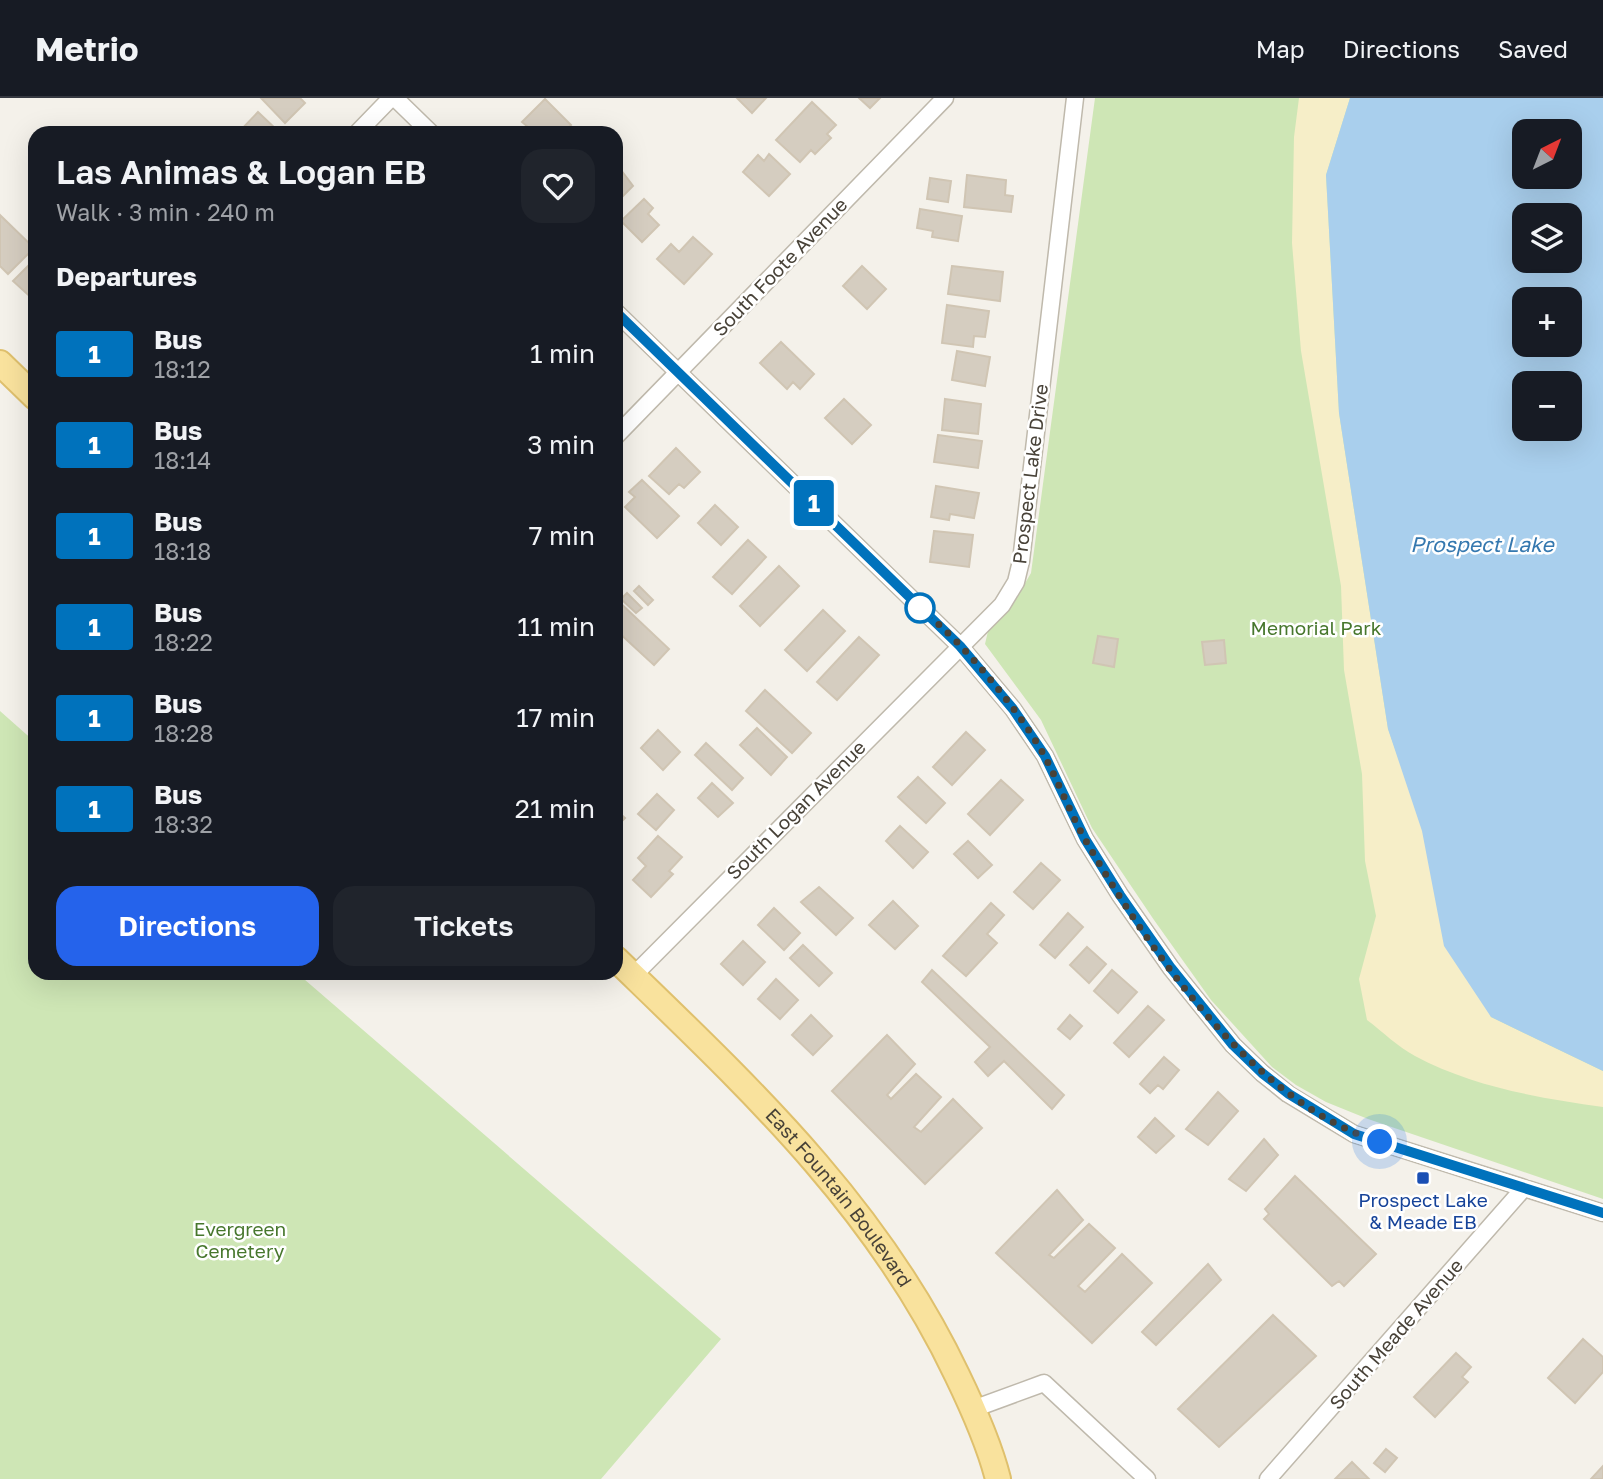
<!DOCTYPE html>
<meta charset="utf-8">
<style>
:root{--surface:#171b24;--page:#20242c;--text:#f1f3f6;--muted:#9ea1a6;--line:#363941;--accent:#2563eb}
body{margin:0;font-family:"Golos Text",sans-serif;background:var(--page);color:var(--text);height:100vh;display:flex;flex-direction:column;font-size:26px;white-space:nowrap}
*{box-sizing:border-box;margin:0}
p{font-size:23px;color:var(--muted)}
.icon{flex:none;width:38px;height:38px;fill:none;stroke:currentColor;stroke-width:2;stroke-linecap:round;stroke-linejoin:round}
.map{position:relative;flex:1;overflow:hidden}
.panel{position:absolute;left:28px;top:28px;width:595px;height:854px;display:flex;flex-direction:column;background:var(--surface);border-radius:21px;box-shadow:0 7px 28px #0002}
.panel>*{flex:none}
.badge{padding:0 14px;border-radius:5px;font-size:24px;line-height:46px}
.needle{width:46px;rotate:42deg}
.tools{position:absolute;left:1512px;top:21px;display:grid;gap:14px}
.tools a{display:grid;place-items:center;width:70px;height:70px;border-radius:14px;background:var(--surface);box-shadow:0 7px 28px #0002;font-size:35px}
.you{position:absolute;width:35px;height:35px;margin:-18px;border:5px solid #fff;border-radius:50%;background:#1a73e8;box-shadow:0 0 0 10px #1a73e833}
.map>.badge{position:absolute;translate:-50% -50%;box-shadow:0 0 0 4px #fff}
h2{padding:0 28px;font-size:26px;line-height:63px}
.round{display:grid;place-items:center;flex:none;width:74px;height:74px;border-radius:21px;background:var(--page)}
.head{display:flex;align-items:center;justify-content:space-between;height:119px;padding:0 28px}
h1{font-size:33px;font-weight:600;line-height:52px}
.primary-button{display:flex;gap:14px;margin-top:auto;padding:14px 28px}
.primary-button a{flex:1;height:80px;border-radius:21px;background:var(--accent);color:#fff;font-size:28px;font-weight:600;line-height:80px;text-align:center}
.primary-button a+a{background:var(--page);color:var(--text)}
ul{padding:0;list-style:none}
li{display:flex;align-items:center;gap:21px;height:91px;padding:0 28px}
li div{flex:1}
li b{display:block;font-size:26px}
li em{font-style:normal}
li .badge{min-width:77px;font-weight:700;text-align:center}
header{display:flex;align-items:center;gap:42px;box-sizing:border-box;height:98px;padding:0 35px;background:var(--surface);border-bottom:2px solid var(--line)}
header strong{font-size:33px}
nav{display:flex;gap:38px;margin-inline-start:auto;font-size:24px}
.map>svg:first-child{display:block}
.green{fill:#cee6b5;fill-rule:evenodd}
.sand{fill:#f6eec8}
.water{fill:#a9cfed;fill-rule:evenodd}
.building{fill:#d5cdc0;stroke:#d0c5b3;stroke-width:2}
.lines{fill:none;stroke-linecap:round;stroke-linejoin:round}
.minor-casing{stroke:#bfb9ac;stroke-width:19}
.primary-casing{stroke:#dfc06d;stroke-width:28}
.minor{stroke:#fff;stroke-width:16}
.primary{stroke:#f9e29d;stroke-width:24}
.line-casing{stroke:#fff;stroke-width:16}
.line{stroke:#0072bc;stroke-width:10}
.walk{stroke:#484238;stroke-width:7;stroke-dasharray:0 12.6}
.stop-dot{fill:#fff;stroke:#0072bc;stroke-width:3.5}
.transit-dot{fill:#1a4fb4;stroke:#fff;stroke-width:2.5}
.labels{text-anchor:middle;stroke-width:5;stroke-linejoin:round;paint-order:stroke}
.street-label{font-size:19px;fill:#484238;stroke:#fff}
.park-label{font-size:19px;fill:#47772d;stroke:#fff}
.transit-label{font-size:19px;fill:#164399;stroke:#fff}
.water-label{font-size:21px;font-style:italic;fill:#3578af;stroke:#fff}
</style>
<header>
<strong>Metrio</strong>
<nav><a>Map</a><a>Directions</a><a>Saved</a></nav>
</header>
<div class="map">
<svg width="1603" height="1381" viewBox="0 0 1603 1381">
<rect width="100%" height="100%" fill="#f4f1ea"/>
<path class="green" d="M 1095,0 L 1603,0 L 1603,1101 L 1368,1021 L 1326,1004 L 1296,987 L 1272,969 L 1211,902 L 1154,822 L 1092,730 L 1041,622 L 985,546 L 989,529 L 1013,506 L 1031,475 ZM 1524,33 L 1570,33 L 1570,79 L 1524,79 ZM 1524,117 L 1570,117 L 1570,163 L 1524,163 ZM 1524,201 L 1570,201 L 1570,247 L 1524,247 ZM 1524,285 L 1570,285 L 1570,331 L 1524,331 Z
M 0,613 L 35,644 L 35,875 L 297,875 L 721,1241 L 601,1381 L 0,1381 Z"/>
<path class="sand" d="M 1299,0 L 1350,0 L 1326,77 L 1339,315 L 1388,631 L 1491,919 L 1603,973 L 1603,1009 C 1539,1000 1473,989 1415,958 C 1398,949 1383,934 1367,922 L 1359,881 L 1376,818 L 1365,763 L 1362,676 L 1344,572 L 1341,488 L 1301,253 L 1292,145 L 1294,39 Z"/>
<path class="water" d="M 1350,0 L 1603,0 L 1603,973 L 1491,919 L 1444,848 L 1422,733 L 1388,631 L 1339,315 L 1326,77 ZM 1524,33 L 1570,33 L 1570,79 L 1524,79 ZM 1524,117 L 1570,117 L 1570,163 L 1524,163 ZM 1524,201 L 1570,201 L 1570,247 L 1524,247 ZM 1524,285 L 1570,285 L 1570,331 L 1524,331 Z"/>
<path class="building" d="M 261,0 L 300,0 L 305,5 L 285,25 Z
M 737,0 L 766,0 L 752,15 Z
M 859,0 L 880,0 L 870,10 Z
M 545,1 L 571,27 L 563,35 L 522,35 L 528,29 L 522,24 Z
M 812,4 L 836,27 L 827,36 L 831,40 L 815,56 L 811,52 L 800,64 L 776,42 Z
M 258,14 L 278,33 L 276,35 L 238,35 Z
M 769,56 L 790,76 L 769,98 L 743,74 L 758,57 L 764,63 Z
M 618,68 L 633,88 L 616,105 L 616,70 Z
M 967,77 L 1006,82 L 1005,97 L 1013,98 L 1011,114 L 964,109 Z
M 930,80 L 951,83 L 948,104 L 927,101 Z
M 644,101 L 653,110 L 648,116 L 659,127 L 642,144 L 621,123 Z
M 920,111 L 962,118 L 958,143 L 932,139 L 933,133 L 917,130 Z
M 0,117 L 34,150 L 8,176 L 0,168 Z
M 693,139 L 712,156 L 684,186 L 657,161 L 671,146 L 679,154 Z
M 35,161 L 35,203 L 13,183 Z
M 862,168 L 886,191 L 867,211 L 843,188 Z
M 952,168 L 1003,174 L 1000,203 L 948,196 Z
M 947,207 L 989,213 L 985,239 L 974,238 L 973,249 L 942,245 Z
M 781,244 L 814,276 L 800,291 L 793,284 L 787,291 L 760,265 Z
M 957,253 L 990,259 L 985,288 L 952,282 Z
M 844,301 L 871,327 L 852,346 L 825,320 Z
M 945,301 L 981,306 L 978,336 L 942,332 Z
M 938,337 L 982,343 L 978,370 L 934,364 Z
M 676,350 L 700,374 L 684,390 L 679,386 L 669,396 L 649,378 Z
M 642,382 L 679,418 L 657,440 L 625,409 L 635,399 L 629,394 Z
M 936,388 L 979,395 L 974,420 L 950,416 L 949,422 L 931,419 Z
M 715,407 L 738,429 L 721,447 L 698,425 Z
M 934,433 L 973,437 L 969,469 L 930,464 Z
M 748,442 L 766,459 L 732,496 L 713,479 Z
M 779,468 L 799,488 L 760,528 L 740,508 Z
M 639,488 L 653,502 L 648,507 L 634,493 Z
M 627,495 L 642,510 L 636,515 L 621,501 Z
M 616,501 L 669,551 L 654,567 L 616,532 Z
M 823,512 L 845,533 L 807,573 L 785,552 Z
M 1098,538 L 1118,541 L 1114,569 L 1093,565 Z
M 859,539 L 879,557 L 837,602 L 817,584 Z
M 1224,542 L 1226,565 L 1205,567 L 1202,544 Z
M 765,592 L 811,635 L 792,655 L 746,613 Z
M 757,630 L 787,659 L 771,677 L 740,647 Z
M 658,632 L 680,654 L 663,672 L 641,650 Z
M 966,634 L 985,652 L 952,687 L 933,669 Z
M 706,645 L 743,680 L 732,692 L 695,657 Z
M 918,679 L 945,705 L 926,725 L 898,699 Z
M 1001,682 L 1023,702 L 990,737 L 968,716 Z
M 712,685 L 733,705 L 718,719 L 698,700 Z
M 657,696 L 674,712 L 656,732 L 638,716 Z
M 616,712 L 625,720 L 616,729 Z
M 900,728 L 928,754 L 913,770 L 886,743 Z
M 658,738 L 682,759 L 669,773 L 673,776 L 651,799 L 633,782 L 646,768 L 638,760 Z
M 968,743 L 992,767 L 978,780 L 954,756 Z
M 1041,765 L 1060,782 L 1033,811 L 1014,794 Z
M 819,789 L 853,820 L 836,837 L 801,804 Z
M 893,803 L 918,828 L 895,851 L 869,827 Z
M 991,805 L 1004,817 L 987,836 L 997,845 L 966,878 L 943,858 Z
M 774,810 L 800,835 L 784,852 L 758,827 Z
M 1068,815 L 1083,829 L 1055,860 L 1040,847 Z
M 743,843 L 765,864 L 743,887 L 721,866 Z
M 803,847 L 832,875 L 819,888 L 790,860 Z
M 1087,849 L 1106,866 L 1089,885 L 1070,867 Z
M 932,872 L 1064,997 L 1052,1011 L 1004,963 L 988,978 L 975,964 L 990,949 L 922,884 Z
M 1112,872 L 1137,894 L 1118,915 L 1094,893 Z
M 776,881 L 798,902 L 780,921 L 758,901 Z
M 1148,908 L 1164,922 L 1129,959 L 1114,945 Z
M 811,917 L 832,938 L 813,957 L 792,937 Z
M 1070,917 L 1082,928 L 1070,941 L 1058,931 Z
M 887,937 L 915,966 L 887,997 L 891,1001 L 916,976 L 941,999 L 914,1029 L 921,1034 L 953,1001 L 982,1030 L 925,1086 L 832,993 Z
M 1164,959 L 1179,972 L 1163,991 L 1158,987 L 1150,995 L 1140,986 Z
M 1218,994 L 1238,1013 L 1208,1047 L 1186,1031 Z
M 1155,1020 L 1174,1038 L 1156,1055 L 1138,1039 Z
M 1264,1041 L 1278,1057 L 1246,1093 L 1229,1081 Z
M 1295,1078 L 1376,1156 L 1344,1188 L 1339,1183 L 1332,1188 L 1264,1121 L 1269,1116 L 1265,1111 Z
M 1057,1092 L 1083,1122 L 1049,1157 L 1054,1160 L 1089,1126 L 1115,1150 L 1078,1188 L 1085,1194 L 1122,1156 L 1152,1185 L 1092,1245 L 996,1155 Z
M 1208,1166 L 1221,1182 L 1156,1247 L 1142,1234 Z
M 1273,1217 L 1316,1258 L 1219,1349 L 1178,1311 Z
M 1583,1241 L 1603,1259 L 1603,1274 L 1575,1305 L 1548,1280 Z
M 1456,1255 L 1471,1269 L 1462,1279 L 1468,1284 L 1435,1319 L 1414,1299 Z
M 1386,1351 L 1397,1360 L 1385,1374 L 1374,1365 Z
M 1352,1364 L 1369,1381 L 1335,1381 Z
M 1603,1368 L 1603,1381 L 1591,1381 Z"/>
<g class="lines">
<g class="minor-casing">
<path id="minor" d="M 395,0 L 431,35
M 357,35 L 391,0
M 616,214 L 960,548 L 1013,611 L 1045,658 L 1085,741 L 1120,797 L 1171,870 L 1233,947 L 1262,975 L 1288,996 L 1354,1036 L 1603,1115
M 616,338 L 945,0
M 633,878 L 1002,507 L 1016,484 L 1021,463 L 1075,0
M 973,1311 L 1044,1285 L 1147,1381
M 1268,1381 L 1524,1090"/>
</g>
<g class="primary-casing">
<g id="primary">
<path d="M 0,265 L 35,299"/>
<path id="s1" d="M 616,861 C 748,989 877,1108 957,1277 C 973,1310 989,1345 998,1381"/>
</g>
</g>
<use href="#minor" class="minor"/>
<use href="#primary" class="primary"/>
</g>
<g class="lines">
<g class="line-casing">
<path id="line" d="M 616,214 L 960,548 L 1013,611 L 1045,658 L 1085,741 L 1120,797 L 1171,870 L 1233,947 L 1262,975 L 1289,996 L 1354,1036 L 1603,1115"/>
</g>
<use href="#line" class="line"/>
<path class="walk" d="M 920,510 C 960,542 1016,607 1044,657 C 1059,685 1070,715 1086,743 C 1149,852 1254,1006 1380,1044"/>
</g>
<circle class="stop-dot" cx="920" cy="510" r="14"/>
<rect class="transit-dot" x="1416" y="1073" width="14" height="14" rx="3.5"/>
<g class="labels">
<g class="street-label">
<text transform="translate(780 169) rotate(-46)" y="7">South Foote Avenue</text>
<text transform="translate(1030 376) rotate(-83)" y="7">Prospect Lake Drive</text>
<text transform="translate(796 712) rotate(-45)" y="7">South Logan Avenue</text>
<text dy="7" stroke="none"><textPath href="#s1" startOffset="327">East Fountain Boulevard</textPath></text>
<text transform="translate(1396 1236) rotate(-49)" y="7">South Meade Avenue</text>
</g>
<g class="park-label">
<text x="1316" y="537">Memorial Park</text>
<text x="240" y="1138">Evergreen<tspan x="240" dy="22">Cemetery</tspan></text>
</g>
<g class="transit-label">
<text x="1423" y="1109">Prospect Lake<tspan x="1423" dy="22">&amp; Meade EB</tspan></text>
</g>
<g class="water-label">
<text x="1482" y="454">Prospect Lake</text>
</g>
</g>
</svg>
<div class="tools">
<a><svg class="needle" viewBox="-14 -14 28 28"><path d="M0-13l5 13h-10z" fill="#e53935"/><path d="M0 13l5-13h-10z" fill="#9ea1a6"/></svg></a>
<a><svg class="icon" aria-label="layers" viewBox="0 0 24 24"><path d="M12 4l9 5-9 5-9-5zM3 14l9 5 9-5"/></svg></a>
<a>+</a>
<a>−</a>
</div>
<div class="you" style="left:1380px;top:1044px"></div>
<b class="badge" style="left:814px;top:405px;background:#0072bc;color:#fff">1</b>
<section class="panel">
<div class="head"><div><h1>Las Animas &amp; Logan EB</h1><p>Walk · 3 min · 240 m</p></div><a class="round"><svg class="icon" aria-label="heart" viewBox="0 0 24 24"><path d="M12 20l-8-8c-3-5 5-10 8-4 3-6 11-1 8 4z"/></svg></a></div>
<h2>Departures</h2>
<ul>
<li><span class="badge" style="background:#0072bc;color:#fff">1</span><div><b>Bus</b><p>18:12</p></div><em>1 min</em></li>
<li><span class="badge" style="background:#0072bc;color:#fff">1</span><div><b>Bus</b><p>18:14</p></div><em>3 min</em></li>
<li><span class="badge" style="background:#0072bc;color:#fff">1</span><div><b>Bus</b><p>18:18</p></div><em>7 min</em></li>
<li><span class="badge" style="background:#0072bc;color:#fff">1</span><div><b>Bus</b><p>18:22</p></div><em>11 min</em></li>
<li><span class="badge" style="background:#0072bc;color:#fff">1</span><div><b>Bus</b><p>18:28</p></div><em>17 min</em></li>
<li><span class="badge" style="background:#0072bc;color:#fff">1</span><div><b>Bus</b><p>18:32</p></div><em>21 min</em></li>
</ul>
<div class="primary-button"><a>Directions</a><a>Tickets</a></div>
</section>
</div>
